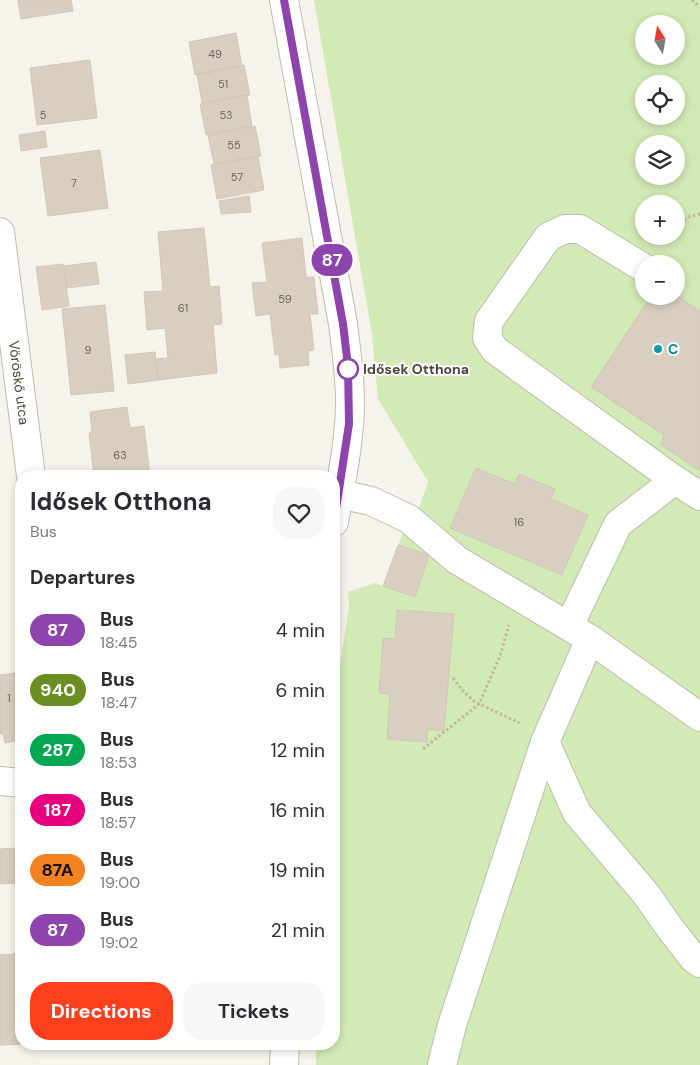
<!DOCTYPE html>
<meta charset="utf-8">
<style>
:root{--surface:#fff;--page:#f7f7f7;--text:#2b2b33;--muted:#7c7c81;--accent:#fc3f1d}
body{margin:0;font-family:"DM Sans",sans-serif;background:var(--page);color:var(--text);height:100vh;display:flex;flex-direction:column;font-size:19px;white-space:nowrap}
*{box-sizing:border-box;margin:0}
p{font-size:16px;color:var(--muted)}
.icon{flex:none;width:28px;height:28px;fill:none;stroke:currentColor;stroke-width:2;stroke-linecap:round;stroke-linejoin:round}
.map{position:relative;flex:1;overflow:hidden}
.drawer{position:absolute;left:15px;top:470px;width:325px;height:580px;display:flex;flex-direction:column;background:var(--surface);border-radius:20px;box-shadow:0 2px 8px #0003}
.drawer>*{flex:none}
.badge{padding:0 10px;border-radius:16px;font-size:18px;line-height:32px}
.needle{width:32px;rotate:349deg}
.controls{position:absolute;left:635px;top:15px;display:grid;gap:10px}
.controls a{display:grid;place-items:center;width:50px;height:50px;border-radius:50%;background:var(--surface);box-shadow:0 2px 8px #0003;font-size:25px}
.map>.badge{position:absolute;translate:-50% -50%;box-shadow:0 0 0 2px #fff}
h2{padding:0 15px;font-size:19px;line-height:45px}
.round{display:grid;place-items:center;flex:none;width:52px;height:52px;border-radius:20px;background:var(--page)}
.head{display:flex;align-items:center;justify-content:space-between;height:85px;padding:0 15px}
h1{font-size:24px;font-weight:700;line-height:38px}
.button{display:flex;gap:10px;margin-top:auto;padding:10px 15px}
.button a{flex:1;height:58px;border-radius:20px;background:var(--accent);color:#fff;font-size:20px;font-weight:700;line-height:58px;text-align:center}
.button a+a{background:var(--page);color:var(--text)}
ul{padding:0;list-style:none}
li{display:flex;align-items:center;gap:15px;height:60px;padding:0 15px}
li div{flex:1}
li b{display:block;font-size:19px}
li em{font-style:normal}
li .badge{min-width:55px;font-weight:700;text-align:center}
.map>svg:first-child{display:block}
.green{fill:#d2eab5;fill-rule:evenodd}
.building{fill:#d8cfc1;stroke:#d3c7b4}
.lines{fill:none;stroke-linecap:round;stroke-linejoin:round}
.minor-casing{stroke:#c2bbae;stroke-width:30}
.path{stroke:#c4b79f;stroke-width:3;stroke-dasharray:2.5 2.5;stroke-linecap:butt}
.minor{stroke:#fff;stroke-width:28}
.line-casing{stroke:#fff;stroke-width:11}
.line{stroke:#8e44ad;stroke-width:8}
.culture-dot{fill:#0f9aa8;stroke:#fff;stroke-width:2}
.stop-dot{fill:#fff;stroke:#8e44ad;stroke-width:2.5}
.labels{text-anchor:middle;stroke-width:4;stroke-linejoin:round;paint-order:stroke}
.number-label{font-size:11px;fill:#6e675b}
.culture-label{font-size:14px;font-weight:bold;fill:#0d838f;stroke:#fff;text-anchor:start}
.stop-label{font-size:14px;font-weight:bold;fill:#4b4439;stroke:#fff;text-anchor:start}
.street-label{font-size:14px;fill:#4b4439;stroke:#fff}
</style>
<div class="map">
<svg width="700" height="1065" viewBox="0 0 700 1065">
<rect width="100%" height="100%" fill="#f6f3ec"/>
<path class="green" d="M 314,0 L 700,0 L 700,1065 L 316,1065 L 316,1044 L 334,1044 L 334,702 L 349,607 L 348,592 L 375,583 L 383,586 L 398,545 L 409,519 L 418,511 L 428,482 L 378,399 L 372,334 ZM 644,24 L 676,24 L 676,56 L 644,56 ZM 644,84 L 676,84 L 676,116 L 644,116 ZM 644,144 L 676,144 L 676,176 L 644,176 ZM 644,204 L 676,204 L 676,236 L 644,236 ZM 644,264 L 676,264 L 676,296 L 644,296 Z"/>
<path class="building" d="M 18,0 L 71,0 L 73,11 L 21,19 Z
M 236,33 L 242,66 L 195,75 L 189,42 Z
M 90,60 L 97,118 L 37,125 L 30,68 Z
M 244,65 L 250,95 L 202,103 L 197,74 Z
M 247,95 L 252,126 L 206,135 L 200,104 Z
M 255,126 L 261,156 L 214,164 L 208,135 Z
M 45,131 L 47,147 L 21,151 L 19,135 Z
M 100,150 L 108,208 L 48,216 L 40,158 Z
M 258,156 L 264,190 L 217,199 L 211,165 Z
M 249,196 L 251,212 L 221,214 L 219,201 Z
M 204,228 L 210,287 L 219,286 L 222,324 L 213,325 L 217,373 L 158,380 L 156,359 L 168,358 L 165,328 L 147,330 L 144,292 L 163,291 L 158,232 Z
M 302,238 L 306,277 L 314,277 L 318,314 L 310,314 L 314,350 L 308,351 L 309,365 L 280,368 L 279,354 L 275,355 L 270,314 L 256,316 L 252,283 L 267,282 L 262,243 Z
M 96,262 L 99,284 L 67,288 L 64,266 Z
M 63,264 L 69,306 L 42,310 L 36,267 Z
M 676,295 L 700,311 L 700,471 L 661,445 L 664,435 L 591,387 L 651,296 Z
M 105,305 L 114,391 L 71,395 L 62,309 Z
M 155,352 L 158,380 L 128,384 L 125,355 Z
M 127,407 L 130,428 L 144,426 L 150,476 L 94,476 L 89,433 L 92,433 L 90,412 Z
M 476,468 L 515,484 L 519,474 L 555,489 L 551,499 L 588,515 L 562,575 L 450,528 Z
M 398,545 L 429,555 L 415,597 L 383,586 Z
M 397,610 L 454,614 L 444,731 L 428,729 L 427,742 L 387,739 L 390,694 L 379,693 L 383,638 L 395,639 Z
M 15,673 L 21,720 L 21,740 L 5,743 L 3,734 L 0,734 L 0,675 Z
M 18,848 L 18,883 L 0,884 L 0,849 Z
M 17,954 L 17,985 L 21,985 L 21,1044 L 33,1044 L 0,1045 L 0,955 Z"/>
<g class="lines">
<g class="minor-casing">
<g id="minor">
<path d="M 284,0 L 343,324 C 346,349 350,375 350,401 C 350,441 341,482 334,522"/>
<path id="s1" d="M 0,232 L 31,476"/>
<path d="M 644,268 L 580,229 L 565,229 L 548,237 L 489,321 L 487,338 L 495,350 L 675,480 L 700,496"/>
<path d="M 339,494 L 371,501 L 409,519 L 457,560 L 590,639 L 700,717"/>
<path d="M 569,626 L 618,524 L 675,480"/>
<path d="M 545,742 L 577,813 L 646,894 L 669,927 L 693,958 L 700,963"/>
<path d="M 0,781 L 21,783"/>
<path d="M 284,1065 L 285,1044"/>
<path d="M 442,1065 L 452,1025 L 545,742 L 590,639"/>
</g>
</g>
<path class="path" d="M 692,0 L 700,7
M 676,226 L 688,217 L 700,214
M 661,245 L 667,236
M 453,678 L 463,691 L 475,702 L 520,723
M 423,749 L 479,704 L 500,656 L 509,625"/>
<use href="#minor" class="minor"/>
</g>
<g class="lines">
<g class="line-casing">
<path id="line" d="M 284,0 L 343,324 L 348,366 L 349,424 L 334,522"/>
</g>
<use href="#line" class="line"/>
</g>
<circle class="culture-dot" cx="658" cy="349" r="5"/>
<circle class="stop-dot" cx="348" cy="369" r="10"/>
<g class="labels">
<g class="number-label">
<text x="215" y="58">49</text>
<text x="223" y="88">51</text>
<text x="43" y="119">5</text>
<text x="226" y="119">53</text>
<text x="234" y="149">55</text>
<text x="237" y="181">57</text>
<text x="74" y="187">7</text>
<text x="285" y="303">59</text>
<text x="183" y="312">61</text>
<text x="88" y="354">9</text>
<text x="120" y="459">63</text>
<text x="519" y="526">16</text>
<text x="9" y="702">1</text>
</g>
<g class="culture-label">
<text x="668" y="354">C</text>
</g>
<g class="stop-label">
<text x="363" y="374">Idősek Otthona</text>
</g>
<g class="street-label">
<text dy="5" stroke="none"><textPath href="#s1" startOffset="152">Vöröskő utca</textPath></text>
</g>
</g>
</svg>
<div class="controls">
<a><svg class="needle" viewBox="-14 -14 28 28"><path d="M0-13l5 13h-10z" fill="#e53935"/><path d="M0 13l5-13h-10z" fill="#7c7c81"/></svg></a>
<a><svg class="icon" aria-label="locate" viewBox="0 0 24 24"><circle cx="12" cy="12" r="6"/><path d="M12 2v4M12 18v4M2 12h4M18 12h4"/></svg></a>
<a><svg class="icon" aria-label="layers" viewBox="0 0 24 24"><path d="M12 4l9 5-9 5-9-5zM3 14l9 5 9-5"/></svg></a>
<a>+</a>
<a>−</a>
</div>
<b class="badge" style="left:332px;top:260px;background:#8e44ad;color:#fff">87</b>
<section class="drawer">
<div class="head"><div><h1>Idősek Otthona</h1><p>Bus</p></div><a class="round"><svg class="icon" aria-label="heart" viewBox="0 0 24 24"><path d="M12 20l-8-8c-3-5 5-10 8-4 3-6 11-1 8 4z"/></svg></a></div>
<h2>Departures</h2>
<ul>
<li><span class="badge" style="background:#8e44ad;color:#fff">87</span><div><b>Bus</b><p>18:45</p></div><em>4 min</em></li>
<li><span class="badge" style="background:#6b8e23;color:#fff">940</span><div><b>Bus</b><p>18:47</p></div><em>6 min</em></li>
<li><span class="badge" style="background:#00a651;color:#fff">287</span><div><b>Bus</b><p>18:53</p></div><em>12 min</em></li>
<li><span class="badge" style="background:#e6007e;color:#fff">187</span><div><b>Bus</b><p>18:57</p></div><em>16 min</em></li>
<li><span class="badge" style="background:#f58220;color:#111">87A</span><div><b>Bus</b><p>19:00</p></div><em>19 min</em></li>
<li><span class="badge" style="background:#8e44ad;color:#fff">87</span><div><b>Bus</b><p>19:02</p></div><em>21 min</em></li>
</ul>
<div class="button"><a>Directions</a><a>Tickets</a></div>
</section>
</div>
